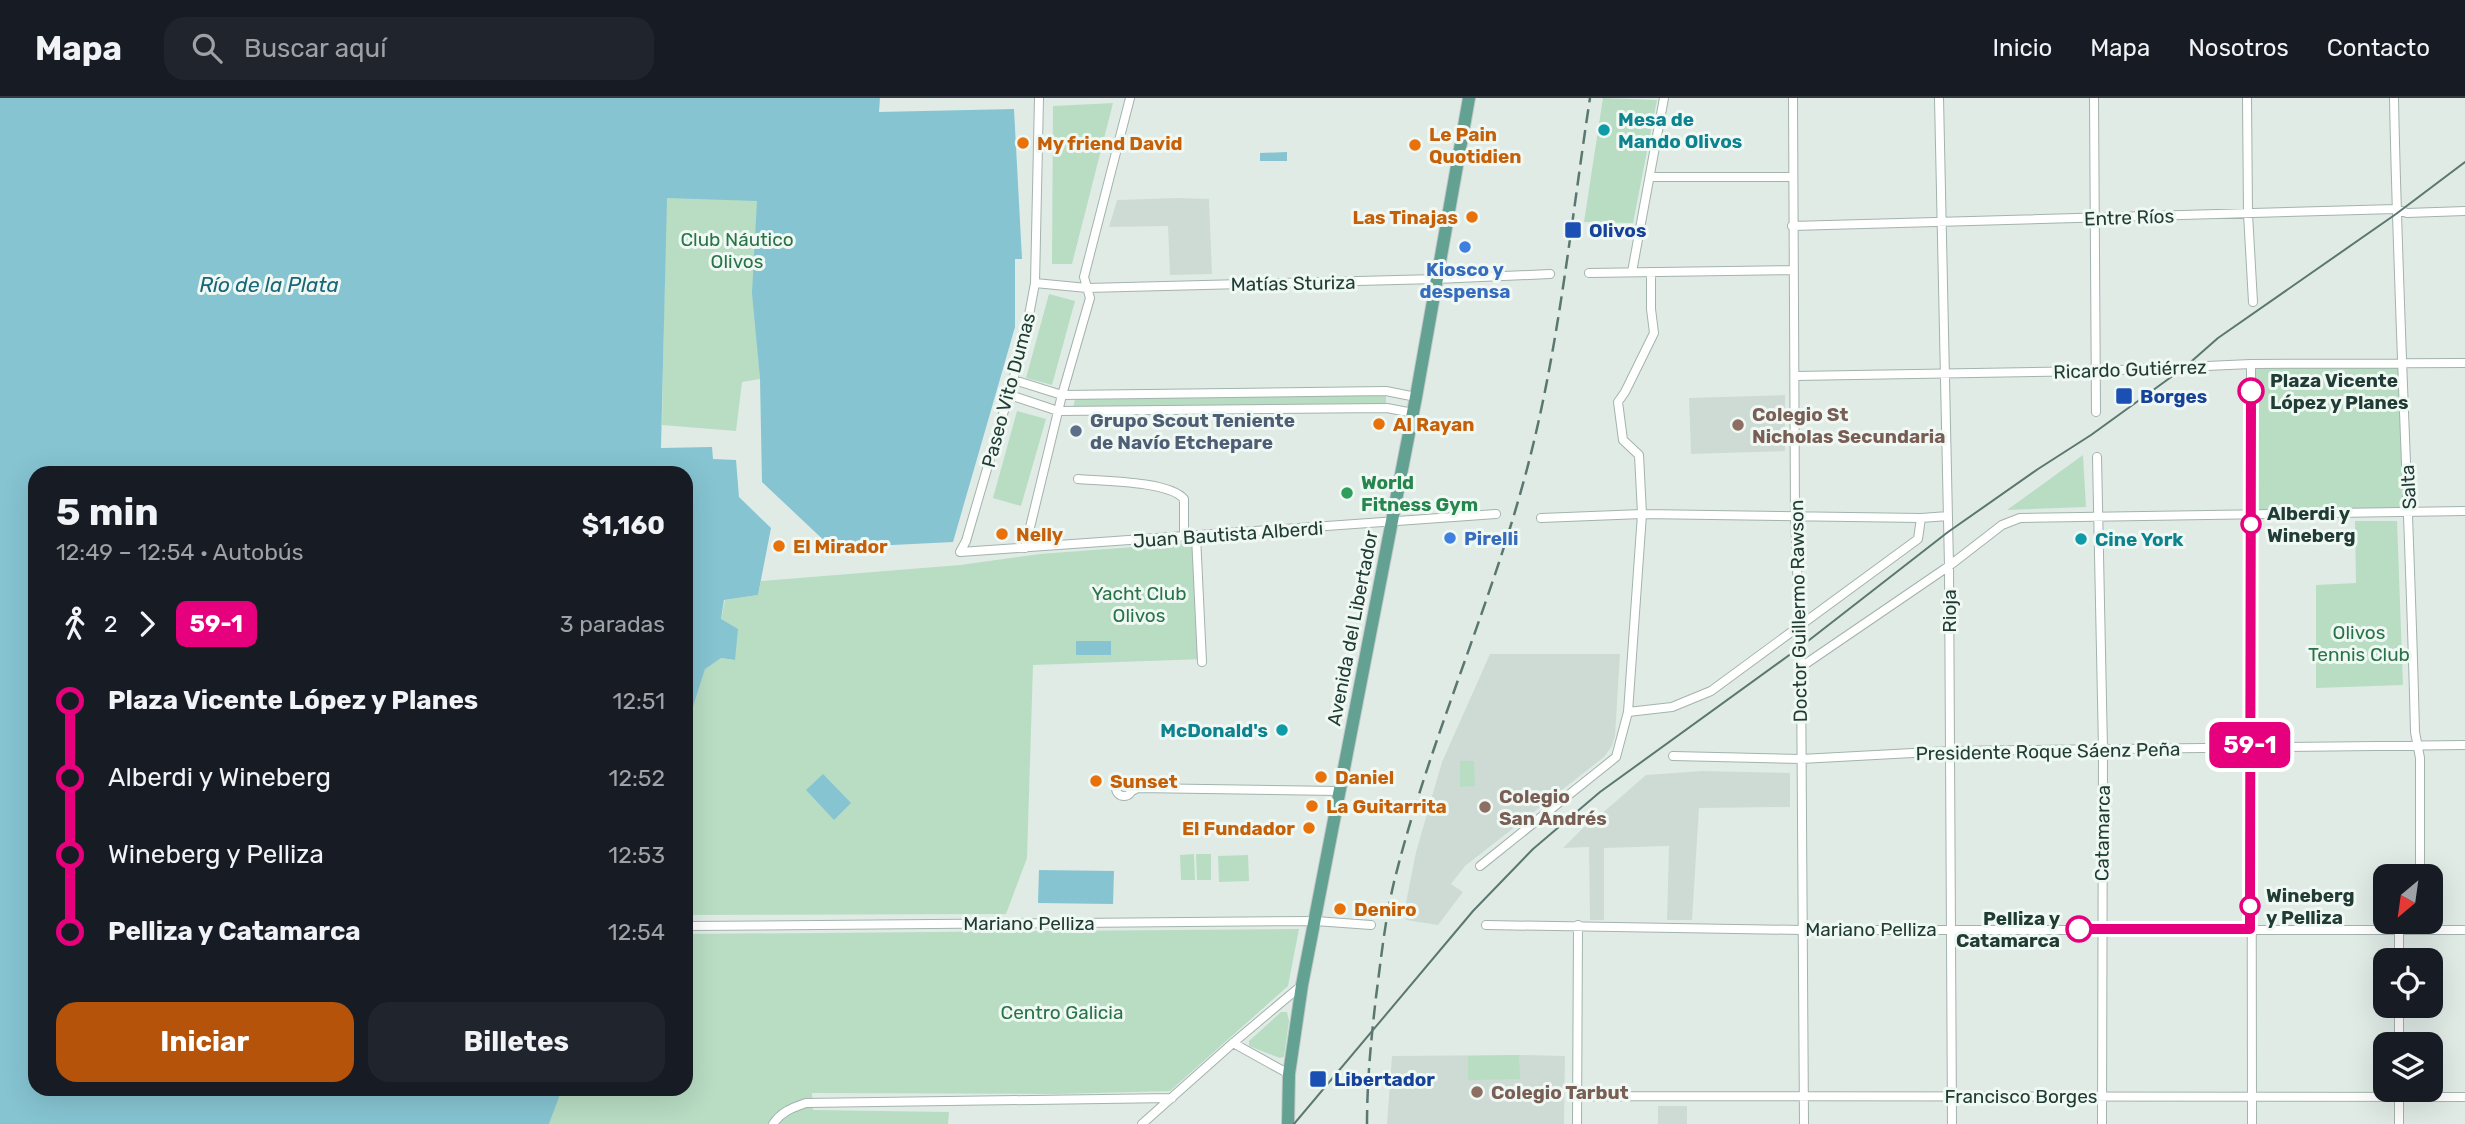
<!DOCTYPE html>
<html lang="es">
<meta charset="utf-8">
<style>
:root{--surface:#171b24;--page:#20242c;--text:#f1f3f6;--muted:#9ea1a6;--line:#363941;--accent:#b45309}
body{margin:0;font-family:Rubik,sans-serif;background:var(--page);color:var(--text);height:100vh;display:flex;flex-direction:column;font-size:26px;white-space:nowrap}
*{box-sizing:border-box;margin:0}
p{font-size:23px;color:var(--muted)}
.icon{flex:none;width:38px;height:38px;fill:none;stroke:currentColor;stroke-width:2;stroke-linecap:round;stroke-linejoin:round}
.map{position:relative;flex:1;overflow:hidden}
.details{position:absolute;left:28px;top:368px;width:665px;height:630px;display:flex;flex-direction:column;background:var(--surface);border-radius:21px;box-shadow:0 7px 28px #0002}
.details>*{flex:none}
.badge{padding:0 14px;border-radius:10px;font-size:24px;line-height:46px}
.needle{width:46px;rotate:209deg}
.tools{position:absolute;left:2373px;top:766px;display:grid;gap:14px}
.tools a{display:grid;place-items:center;width:70px;height:70px;border-radius:14px;background:var(--surface);box-shadow:0 7px 28px #0002;font-size:35px}
.map>.badge{position:absolute;translate:-50% -50%;box-shadow:0 0 0 4px #fff}
.legs{display:flex;align-items:center;gap:10px;height:77px;padding:0 28px;font-size:23px}
.legs p{margin-inline-start:auto}
.head{display:flex;align-items:center;justify-content:space-between;height:119px;padding:0 28px}
h1{font-size:38px;font-weight:700;line-height:52px}
.cta{display:flex;gap:14px;margin-top:auto;padding:14px 28px}
.cta a{flex:1;height:80px;border-radius:21px;background:var(--accent);color:#fff;font-size:28px;font-weight:700;line-height:80px;text-align:center}
.cta a+a{background:var(--page);color:var(--text)}
ul{padding:0 28px;list-style:none}
li{display:flex;align-items:center;gap:24px;height:77px;font-size:26px}
li i{display:grid;place-items:center;width:10px;height:100%;margin:0 9px;background:currentColor}
li i::after{content:'';width:18px;height:18px;margin:-9px;border:5px solid;border-radius:50%;background:var(--surface)}
li p{margin-inline-start:auto}
li:first-child i{background:linear-gradient(#0000 50%,currentColor 0)}
li:last-child i{background:linear-gradient(currentColor 50%,#0000 0)}
header{display:flex;align-items:center;gap:42px;box-sizing:border-box;height:98px;padding:0 35px;background:var(--surface);border-bottom:2px solid var(--line)}
header strong{font-size:33px}
nav{display:flex;gap:38px;margin-inline-start:auto;font-size:24px}
.search{width:490px;height:63px;background:var(--page);display:flex;align-items:center;gap:18px;box-sizing:border-box;padding:0 24px;border-radius:21px;color:var(--muted);font-size:26px}
.map>svg:first-child{display:block}
.built{fill:#cedbd5}
.green{fill:#b8ddc3}
.water{fill:#86c4d2}
.lines{fill:none;stroke-linecap:round;stroke-linejoin:round}
.street-casing{stroke:#a3b3ad;stroke-width:10}
.primary-casing{stroke:#c1c8c6;stroke-width:14}
.street{stroke:#fff;stroke-width:8}
.primary{stroke:#63a293;stroke-width:12}
.tram{stroke:#5a7770;stroke-width:2}
.rail{stroke:#5a7770;stroke-width:2.5;stroke-dasharray:14 7;stroke-linecap:butt}
.line-1-casing{stroke:#fff;stroke-width:16}
.line-1{stroke:#e6007e;stroke-width:10}
.culture-dot{fill:#0f9aa8;stroke:#f0f8f4;stroke-width:2.5}
.food-dot{fill:#e8710a;stroke:#f0f8f4;stroke-width:2.5}
.transit-dot{fill:#1a4fb4;stroke:#f0f8f4;stroke-width:2.5}
.shop-dot{fill:#3f7fe0;stroke:#f0f8f4;stroke-width:2.5}
.stop-1-dot{fill:#fff;stroke:#e6007e;stroke-width:3.5}
.education-dot{fill:#8d6e63;stroke:#f0f8f4;stroke-width:2.5}
.service-dot{fill:#5c6f8a;stroke:#f0f8f4;stroke-width:2.5}
.leisure-dot{fill:#2e9e5b;stroke:#f0f8f4;stroke-width:2.5}
.labels{text-anchor:middle;stroke-width:6;stroke-linejoin:round;paint-order:stroke}
.culture-label{font-size:19px;font-weight:bold;fill:#0d838f;stroke:#f0f8f4;text-anchor:start}
.food-label{font-size:19px;font-weight:bold;fill:#c56008;stroke:#f0f8f4;text-anchor:start}
.street-label{font-size:19px;fill:#203c35;stroke:#f0f8f4}
.transit-label{font-size:19px;font-weight:bold;fill:#164399;stroke:#f0f8f4;text-anchor:start}
.park-label{font-size:19px;fill:#297348;stroke:#f0f8f4}
.shop-label{font-size:19px;font-weight:bold;fill:#366cbe;stroke:#f0f8f4}
.stop-label{font-size:19px;font-weight:bold;fill:#203c35;stroke:#f0f8f4;text-anchor:start}
.education-label{font-size:19px;font-weight:bold;fill:#785e54;stroke:#f0f8f4;text-anchor:start}
.service-label{font-size:19px;font-weight:bold;fill:#4e5e75;stroke:#f0f8f4;text-anchor:start}
.leisure-label{font-size:19px;font-weight:bold;fill:#27864d;stroke:#f0f8f4;text-anchor:start}
.water-label{font-size:21px;font-style:italic;fill:#196679;stroke:#f0f8f4}
</style>
<header>
<strong>Mapa</strong>
<div class="search"><svg class="icon" aria-label="search" viewBox="0 0 24 24"><circle cx="10" cy="10" r="6"/><path d="M15 15l6 6"/></svg>Buscar aquí</div>
<nav><a>Inicio</a><a>Mapa</a><a>Nosotros</a><a>Contacto</a></nav>
</header>
<div class="map">
<svg width="2465" height="1026" viewBox="0 0 2465 1026">
<rect width="100%" height="100%" fill="#e0ebe6"/>
<path class="built" d="M 1177,100 L 1209,101 L 1212,176 L 1170,177 L 1168,128 L 1109,129 L 1117,102 Z
M 1785,297 L 1785,353 L 1691,356 L 1689,300 Z
M 1490,556 L 1620,556 L 1615,638 L 1612,648 L 1604,659 L 1465,768 L 1451,786 L 1463,794 L 1438,827 L 1406,822 L 1404,815 L 1416,754 L 1442,664 Z
M 1702,673 L 1790,675 L 1790,709 L 1699,710 L 1692,822 L 1667,822 L 1669,748 L 1604,750 L 1604,822 L 1590,822 L 1589,749 L 1563,750 L 1589,724 L 1599,718 L 1646,677 Z
M 1519,957 L 1565,958 L 1564,1026 L 1387,1026 L 1392,958 Z
M 1658,1008 L 1687,1008 L 1687,1026 L 1658,1026 Z"/>
<path class="green" d="M 1603,0 L 1657,2 L 1633,125 L 1584,124 Z
M 1113,5 L 1072,166 L 1052,166 L 1053,8 Z
M 891,86 L 755,218 L 760,281 L 742,284 L 736,333 L 662,327 L 666,100 Z
M 1049,196 L 1075,203 L 1052,287 L 1026,280 Z
M 2251,266 L 2402,266 L 2409,413 L 2251,418 Z
M 1386,297 L 1386,307 L 1073,310 L 1075,301 Z
M 1017,313 L 1046,321 L 1021,408 L 993,400 Z
M 2083,357 L 2086,409 L 2007,412 Z
M 2355,423 L 2397,423 L 2403,587 L 2316,590 L 2316,487 L 2356,485 Z
M 1200,444 L 1205,561 L 1033,567 L 1027,760 L 1006,816 L 686,817 L 686,631 L 705,570 L 721,560 L 734,562 L 721,521 L 725,502 L 758,497 L 761,483 L 960,467 L 1040,456 Z
M 1460,663 L 1474,663 L 1475,688 L 1460,689 Z
M 1194,756 L 1195,782 L 1181,782 L 1180,757 Z
M 1196,756 L 1211,756 L 1211,782 L 1197,782 Z
M 1248,757 L 1249,783 L 1219,784 L 1218,758 Z
M 1299,831 L 1288,888 L 1170,993 L 1058,996 L 812,995 L 813,1012 L 949,1014 L 948,1026 L 549,1026 L 560,994 L 591,998 L 594,991 L 686,990 L 686,836 Z
M 1281,914 L 1287,914 L 1289,923 L 1284,959 L 1280,960 L 1249,948 L 1249,943 Z
M 1519,957 L 1520,981 L 1468,982 L 1468,958 Z"/>
<path class="water" d="M 0,0 L 880,0 L 879,14 L 1014,11 L 1022,161 L 1015,161 L 1015,229 L 953,444 L 832,450 L 762,384 L 760,281 L 752,195 L 757,103 L 667,100 L 661,350 L 712,349 L 713,361 L 736,362 L 739,399 L 771,430 L 758,497 L 724,502 L 721,521 L 738,531 L 735,562 L 721,560 L 705,571 L 686,631 L 686,374 L 35,374 L 35,990 L 562,991 L 549,1026 L 0,1026 Z
M 1287,54 L 1287,63 L 1260,63 L 1260,55 Z
M 1076,543 L 1111,543 L 1111,557 L 1076,557 Z
M 823,676 L 851,705 L 834,722 L 806,692 Z
M 1039,772 L 1114,773 L 1113,806 L 1038,805 Z"/>
<g class="lines">
<g class="street-casing">
<path id="street" d="M 1039,0 L 1035,185 L 1024,244 L 966,443 L 960,454 L 1496,416
M 1793,0 L 1795,419 L 1801,569 L 1804,1026
M 1939,0 L 1949,468 L 1952,1026
M 2094,0 L 2096,314
M 2247,0 L 2248,116 L 2253,204
M 2394,0 C 2398,211 2410,423 2415,634 L 2420,660 L 2420,779
M 1650,79 L 1791,79
M 1792,128 L 2396,111 L 2407,115 L 2465,113
M 1632,174 L 1664,0
M 1589,175 L 1793,172
M 1035,185 L 1087,190 L 1436,181 L 1550,176
M 2251,266 L 2252,1026
M 1795,278 L 2096,273 L 2251,266 L 2465,265
M 1014,282 L 1062,297 L 1386,293 L 1416,299
M 1010,297 L 1058,313 L 1387,310 L 1413,315
M 2097,359 L 2103,651 L 2102,1026
M 1078,381 C 1103,383 1169,383 1184,401 L 1184,439
M 1541,420 L 1642,416 L 1921,420 L 1948,418
M 1196,438 L 1202,564
M 1025,450 L 1062,297 L 1090,200 L 1084,179 L 1130,0
M 1801,569 L 1949,468 L 2002,427 L 2020,420 L 2465,413
M 1628,614 L 1672,609 L 1711,593 L 1918,441 L 1921,420
M 1673,658 L 1801,661 L 1950,653 L 2465,647
M1116 690a8 8 0 1 1 16 0a8 8 0 1 1-16 0Z
M 1132,693 L 1138,690 L 1339,693
M 1480,768 L 1616,659 L 1628,614 L 1642,416 L 1639,357 L 1623,342 L 1618,304 L 1625,294 L 1654,235 L 1651,211 L 1651,174
M 1486,827 L 1802,832 L 2465,832
M 686,828 L 1315,823 L 1371,827
M 2399,863 L 2399,832
M 1233,945 L 1289,976
M 2399,947 L 2399,908
M 2399,992 L 2399,1026
M 1576,998 L 2465,999
M 773,1026 C 782,1013 792,1010 806,1005 L 1172,1000
M 1142,1026 L 1233,945 L 1302,887
M 1577,1026 L 1578,827"/>
</g>
<g class="primary-casing">
<path id="primary" d="M 1288,1026 L 1289,976 L 1302,887 L 1416,299 L 1469,0"/>
</g>
<use href="#street" class="street"/>
<use href="#primary" class="primary"/>
<path class="tram" d="M 1294,1026 L 1473,813 L 1533,751 L 1600,694 L 1799,550 L 1948,434 L 2038,371 L 2091,337 L 2185,269 L 2218,240 L 2396,116 L 2465,64"/>
<path class="rail" d="M 1367,1026 C 1367,983 1371,942 1376,899 C 1381,861 1385,822 1394,784 C 1429,643 1490,511 1527,371 C 1559,250 1571,124 1590,0"/>
</g>
<g class="lines">
<g class="line-1-casing">
<path id="line-1" d="M 2079,831 L 2250,831 L 2251,293"/>
</g>
<use href="#line-1" class="line-1"/>
</g>
<g class="culture-dot">
<circle cx="1604" cy="32" r="7"/>
<circle cx="2081" cy="441" r="7"/>
<circle cx="1282" cy="632" r="7"/>
</g>
<g class="food-dot">
<circle cx="1023" cy="45" r="7"/>
<circle cx="1415" cy="47" r="7"/>
<circle cx="1472" cy="119" r="7"/>
<circle cx="1379" cy="326" r="7"/>
<circle cx="1002" cy="436" r="7"/>
<circle cx="779" cy="448" r="7"/>
<circle cx="1321" cy="679" r="7"/>
<circle cx="1096" cy="683" r="7"/>
<circle cx="1312" cy="708" r="7"/>
<circle cx="1309" cy="730" r="7"/>
<circle cx="1340" cy="811" r="7"/>
</g>
<g class="transit-dot">
<rect x="1564" y="123" width="18" height="18" rx="3.5"/>
<rect x="2115" y="289" width="18" height="18" rx="3.5"/>
<rect x="1309" y="972" width="18" height="18" rx="3.5"/>
</g>
<g class="shop-dot">
<circle cx="1465" cy="149" r="7"/>
<circle cx="1450" cy="440" r="7"/>
</g>
<g class="stop-1-dot">
<circle cx="2251" cy="293" r="12"/>
<circle cx="2251" cy="426" r="9"/>
<circle cx="2250" cy="808" r="9"/>
<circle cx="2079" cy="831" r="12"/>
</g>
<g class="education-dot">
<circle cx="1738" cy="327" r="7"/>
<circle cx="1485" cy="709" r="7"/>
<circle cx="1477" cy="994" r="7"/>
</g>
<circle class="service-dot" cx="1076" cy="333" r="7"/>
<circle class="leisure-dot" cx="1347" cy="395" r="7"/>
<g class="labels">
<g class="culture-label">
<text x="1618" y="28">Mesa de<tspan x="1618" dy="22">Mando Olivos</tspan></text>
<text x="2095" y="448">Cine York</text>
<text x="1268" y="639" text-anchor="end">McDonald's</text>
</g>
<g class="food-label">
<text x="1429" y="43">Le Pain<tspan x="1429" dy="22">Quotidien</tspan></text>
<text x="1037" y="52">My friend David</text>
<text x="1458" y="126" text-anchor="end">Las Tinajas</text>
<text x="1393" y="333">Al Rayan</text>
<text x="1016" y="443">Nelly</text>
<text x="793" y="455">El Mirador</text>
<text x="1335" y="686">Daniel</text>
<text x="1110" y="690">Sunset</text>
<text x="1326" y="715">La Guitarrita</text>
<text x="1295" y="737" text-anchor="end">El Fundador</text>
<text x="1354" y="818">Deniro</text>
</g>
<g class="street-label">
<text transform="translate(2129 119) rotate(-2)" y="7">Entre Ríos</text>
<text transform="translate(1293 185) rotate(-1)" y="7">Matías Sturiza</text>
<text transform="translate(2130 271) rotate(-2)" y="7">Ricardo Gutiérrez</text>
<text transform="translate(1008 292) rotate(-75)" y="7">Paseo Vito Dumas</text>
<text transform="translate(2408 389) rotate(-93)" y="7">Salta</text>
<text transform="translate(1228 436) rotate(-4)" y="7">Juan Bautista Alberdi</text>
<text transform="translate(1798 513) rotate(-91)" y="7">Doctor Guillermo Rawson</text>
<text transform="translate(1949 513) rotate(-90)" y="7">Rioja</text>
<text transform="translate(1352 530) rotate(-79)" y="7">Avenida del Libertador</text>
<text transform="translate(2048 653) rotate(-1)" y="7">Presidente Roque Sáenz Peña</text>
<text transform="translate(2102 735) rotate(-89)" y="7">Catamarca</text>
<text x="1029" y="832">Mariano Pelliza</text>
<text x="1871" y="838">Mariano Pelliza</text>
<text x="2021" y="1005">Francisco Borges</text>
</g>
<g class="transit-label">
<text x="1589" y="139">Olivos</text>
<text x="2140" y="305">Borges</text>
<text x="1334" y="988">Libertador</text>
</g>
<g class="park-label">
<text x="737" y="148">Club Náutico<tspan x="737" dy="22">Olivos</tspan></text>
<text x="1139" y="502">Yacht Club<tspan x="1139" dy="22">Olivos</tspan></text>
<text x="2359" y="541">Olivos<tspan x="2359" dy="22">Tennis Club</tspan></text>
<text x="1062" y="921">Centro Galicia</text>
</g>
<g class="shop-label">
<text x="1465" y="178">Kiosco y<tspan x="1465" dy="22">despensa</tspan></text>
<text x="1464" y="447" text-anchor="start">Pirelli</text>
</g>
<g class="stop-label">
<text x="2270" y="289">Plaza Vicente<tspan x="2270" dy="22">López y Planes</tspan></text>
<text x="2267" y="422">Alberdi y<tspan x="2267" dy="22">Wineberg</tspan></text>
<text x="2266" y="804">Wineberg<tspan x="2266" dy="22">y Pelliza</tspan></text>
<text x="2060" y="827" text-anchor="end">Pelliza y<tspan x="2060" dy="22">Catamarca</tspan></text>
</g>
<g class="education-label">
<text x="1752" y="323">Colegio St<tspan x="1752" dy="22">Nicholas Secundaria</tspan></text>
<text x="1499" y="705">Colegio<tspan x="1499" dy="22">San Andrés</tspan></text>
<text x="1491" y="1001">Colegio Tarbut</text>
</g>
<g class="service-label">
<text x="1090" y="329">Grupo Scout Teniente<tspan x="1090" dy="22">de Navío Etchepare</tspan></text>
</g>
<g class="leisure-label">
<text x="1361" y="391">World<tspan x="1361" dy="22">Fitness Gym</tspan></text>
</g>
<g class="water-label">
<text x="269" y="194">Río de la Plata</text>
</g>
</g>
</svg>
<div class="tools">
<a><svg class="needle" viewBox="-14 -14 28 28"><path d="M0-13l5 13h-10z" fill="#e53935"/><path d="M0 13l5-13h-10z" fill="#9ea1a6"/></svg></a>
<a><svg class="icon" aria-label="locate" viewBox="0 0 24 24"><circle cx="12" cy="12" r="6"/><path d="M12 2v4M12 18v4M2 12h4M18 12h4"/></svg></a>
<a><svg class="icon" aria-label="layers" viewBox="0 0 24 24"><path d="M12 4l9 5-9 5-9-5zM3 14l9 5 9-5"/></svg></a>
</div>
<b class="badge" style="left:2250px;top:647px;background:#e6007e;color:#fff">59-1</b>
<section class="details">
<div class="head"><div><h1>5 min</h1><p>12:49 – 12:54 · Autobús</p></div><b>$1,160</b></div>
<div class="legs"><svg class="icon" aria-label="walk" viewBox="0 0 24 24"><circle cx="13" cy="4" r="2"/><path d="M13 8l-2 6 4 7M11 14l-3 7M7 12l3-4h3l4 4"/></svg>2<svg class="icon" aria-label="forward" viewBox="0 0 24 24"><path d="M9 5l7 7-7 7"/></svg><b class="badge" style="background:#e6007e;color:#fff">59-1</b><p>3 paradas</p></div>
<ul>
<li><i style="color:#e6007e"></i><b>Plaza Vicente López y Planes</b><p>12:51</p></li>
<li><i style="color:#e6007e"></i><span>Alberdi y Wineberg</span><p>12:52</p></li>
<li><i style="color:#e6007e"></i><span>Wineberg y Pelliza</span><p>12:53</p></li>
<li><i style="color:#e6007e"></i><b>Pelliza y Catamarca</b><p>12:54</p></li>
</ul>
<div class="cta"><a>Iniciar</a><a>Billetes</a></div>
</section>
</div>
